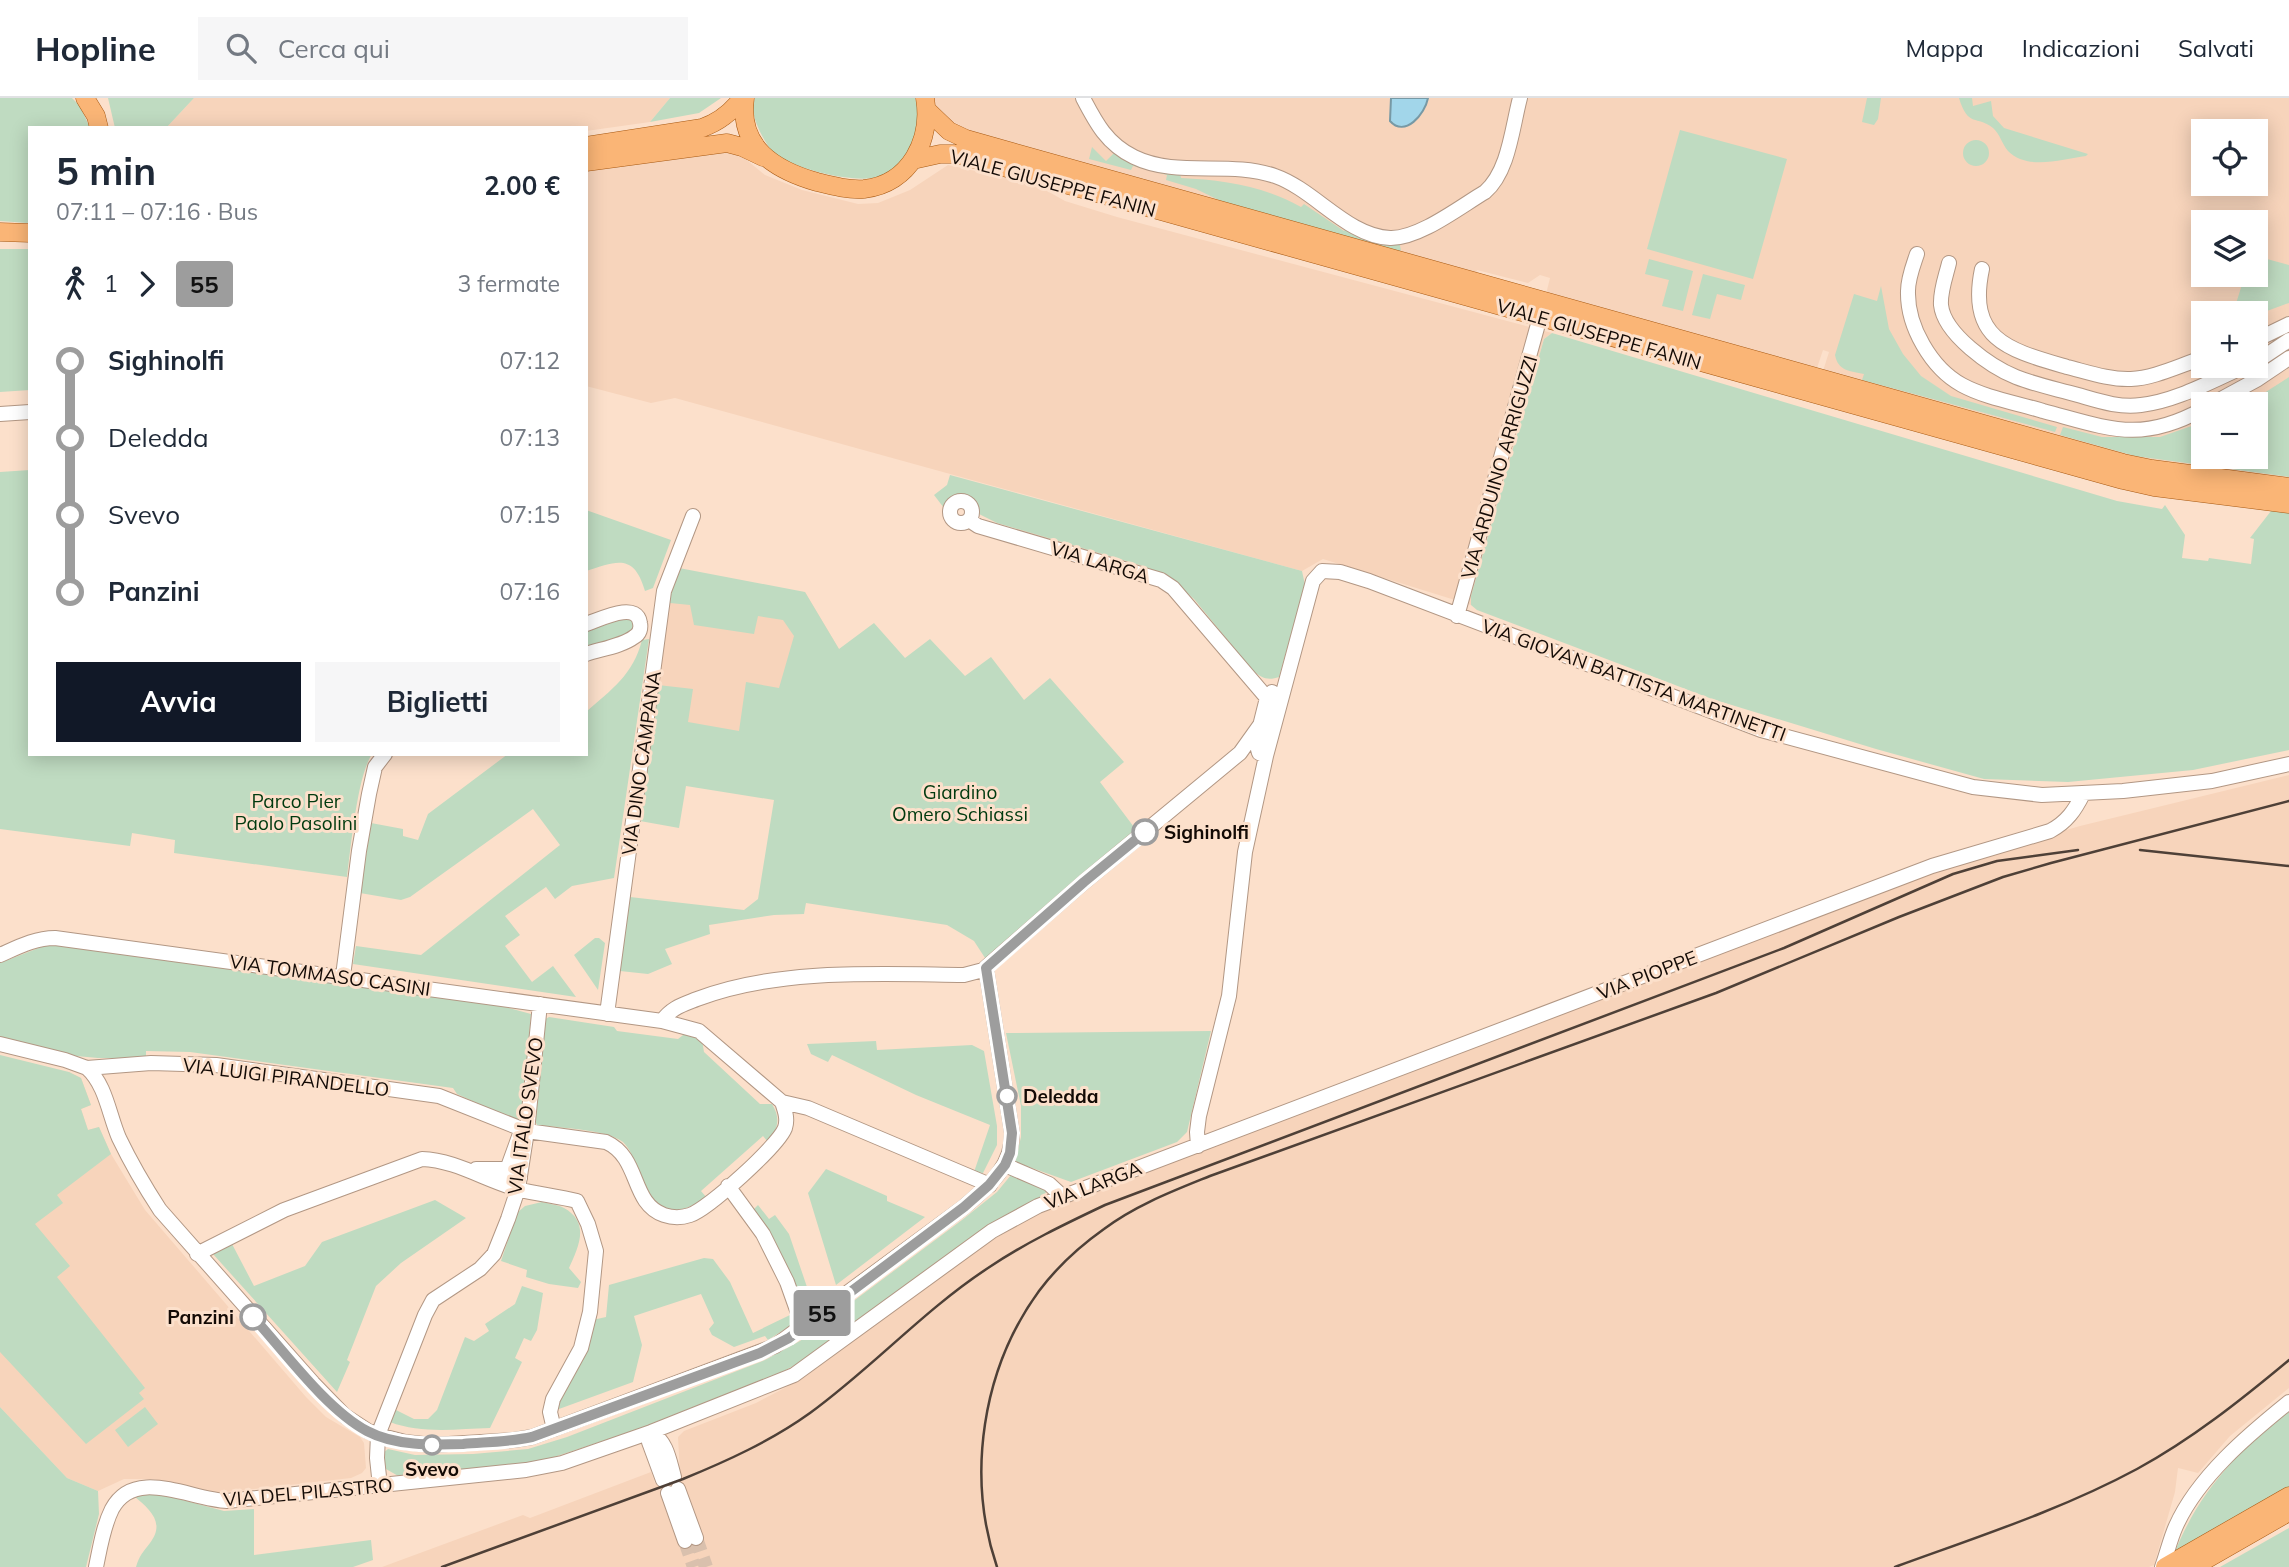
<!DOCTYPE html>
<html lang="it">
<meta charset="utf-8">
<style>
:root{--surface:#fff;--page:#f6f6f7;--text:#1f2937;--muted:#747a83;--line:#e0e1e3;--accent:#111827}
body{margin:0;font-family:Mulish,sans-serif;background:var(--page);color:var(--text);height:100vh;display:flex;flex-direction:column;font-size:26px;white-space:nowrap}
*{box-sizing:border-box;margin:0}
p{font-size:23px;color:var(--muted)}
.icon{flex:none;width:38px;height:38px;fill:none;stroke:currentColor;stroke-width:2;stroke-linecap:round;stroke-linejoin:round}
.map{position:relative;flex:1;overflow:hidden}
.details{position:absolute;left:28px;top:28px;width:560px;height:630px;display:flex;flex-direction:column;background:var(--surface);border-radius:0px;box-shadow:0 4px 18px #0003}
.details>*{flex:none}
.badge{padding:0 14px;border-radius:5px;font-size:24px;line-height:46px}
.fabs{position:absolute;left:2191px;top:21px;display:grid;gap:14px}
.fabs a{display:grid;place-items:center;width:77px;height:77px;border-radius:0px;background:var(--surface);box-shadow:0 4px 18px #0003;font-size:35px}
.map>.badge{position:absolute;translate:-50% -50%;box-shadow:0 0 0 4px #fff}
.legs{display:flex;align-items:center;gap:10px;height:77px;padding:0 28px;font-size:23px}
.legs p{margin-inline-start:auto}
.overview{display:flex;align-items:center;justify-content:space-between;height:119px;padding:0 28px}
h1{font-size:38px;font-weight:700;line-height:52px}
.primary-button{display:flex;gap:14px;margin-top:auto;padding:14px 28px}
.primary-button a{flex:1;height:80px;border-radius:0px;background:var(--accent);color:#fff;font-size:28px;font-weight:700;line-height:80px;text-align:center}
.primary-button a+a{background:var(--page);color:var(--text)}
ul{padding:0 28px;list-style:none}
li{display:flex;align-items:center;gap:24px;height:77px;font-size:26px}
li i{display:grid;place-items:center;width:10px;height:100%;margin:0 9px;background:currentColor}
li i::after{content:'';width:18px;height:18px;margin:-9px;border:5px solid;border-radius:50%;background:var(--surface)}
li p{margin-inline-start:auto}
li:first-child i{background:linear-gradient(#0000 50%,currentColor 0)}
li:last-child i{background:linear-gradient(currentColor 50%,#0000 0)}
header{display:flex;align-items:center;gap:42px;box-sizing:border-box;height:98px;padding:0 35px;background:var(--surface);border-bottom:2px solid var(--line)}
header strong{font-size:33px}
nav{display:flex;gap:38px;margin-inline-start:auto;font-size:24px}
.search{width:490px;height:63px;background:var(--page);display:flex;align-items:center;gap:18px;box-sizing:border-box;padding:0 24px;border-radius:0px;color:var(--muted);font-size:26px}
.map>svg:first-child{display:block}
.built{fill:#f7d4bb;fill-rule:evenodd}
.green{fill:#bfdbc1}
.water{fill:#a2d6ea;stroke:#7799a5;stroke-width:2}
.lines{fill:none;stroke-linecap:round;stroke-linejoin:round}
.minor-tunnel{stroke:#d9c0ad;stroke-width:14;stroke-dasharray:14 7;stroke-linecap:butt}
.minor-casing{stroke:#b29784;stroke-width:16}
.major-casing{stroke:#a75913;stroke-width:19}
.minor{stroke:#fff;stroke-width:14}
.major{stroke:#fab576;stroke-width:18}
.rail{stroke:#4e4037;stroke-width:2.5}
.line-1-casing{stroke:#fff;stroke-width:16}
.line-1{stroke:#9d9d9d;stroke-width:10}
.stop-1-dot{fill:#fff;stroke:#9d9d9d;stroke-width:3.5}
.labels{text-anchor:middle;stroke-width:6;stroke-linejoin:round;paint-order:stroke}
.street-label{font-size:19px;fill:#130a05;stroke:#fce0cb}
.park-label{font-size:19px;fill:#003a0f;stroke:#fce0cb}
.stop-label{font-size:19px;font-weight:bold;fill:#130a05;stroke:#fce0cb;text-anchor:start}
</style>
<header>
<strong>Hopline</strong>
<div class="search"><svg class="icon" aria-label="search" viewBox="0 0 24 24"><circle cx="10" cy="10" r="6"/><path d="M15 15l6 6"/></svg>Cerca qui</div>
<nav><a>Mappa</a><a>Indicazioni</a><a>Salvati</a></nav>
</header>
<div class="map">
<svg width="2289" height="1469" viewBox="0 0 2289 1469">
<rect width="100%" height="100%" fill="#fce0cb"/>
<path class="built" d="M 194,0 L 670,0 L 650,24 L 586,33 L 586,30 L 166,30 Z
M 925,0 L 2289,0 L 2289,384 L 2129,361 L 1823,273 L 1829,254 L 1823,252 L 1814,279 L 1544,204 L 1550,180 L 1540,177 L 1528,185 L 1477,172 L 1472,188 L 974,44 ZM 2203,33 L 2256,33 L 2256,86 L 2203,86 ZM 2203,124 L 2256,124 L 2256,177 L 2203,177 ZM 2203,215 L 2256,215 L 2256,268 L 2203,268 ZM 2203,306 L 2256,306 L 2256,359 L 2203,359 Z
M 723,52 L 743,59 L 765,77 L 802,92 L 858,106 L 878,105 L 910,92 L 948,67 L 1035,86 L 1065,103 L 1117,119 L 1552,235 L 1544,241 L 1471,498 L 1471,507 L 1323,461 L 1302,473 L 675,300 L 651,305 L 586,288 L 586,71 Z
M 672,487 L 805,494 L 839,551 L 836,693 L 651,636 Z
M 2289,677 L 2289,1290 L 2230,1338 L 2198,1375 L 2178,1370 L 2175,1394 L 2154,1467 L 2149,1469 L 382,1469 L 523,1417 L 530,1420 L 651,1374 L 655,1385 L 680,1376 L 678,1339 L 684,1333 L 756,1305 L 802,1281 L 980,1150 L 1024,1123 L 1066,1104 L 1370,990 L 1959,763 L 2080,728 Z
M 69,974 L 81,980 L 91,1007 L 81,1011 L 88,1032 L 99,1029 L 111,1056 L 145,1112 L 306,1299 L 326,1319 L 360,1339 L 364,1345 L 366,1370 L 362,1375 L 351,1380 L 218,1395 L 153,1381 L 124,1381 L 98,1393 L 67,1380 L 0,1309 L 0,1077 Z"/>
<path class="green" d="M 0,0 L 72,0 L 80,8 L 90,30 L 30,30 L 30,124 L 27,125 L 0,123 Z
M 108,0 L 194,0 L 166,30 L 115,30 Z
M 670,0 L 721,0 L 699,15 L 650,24 Z
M 755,0 L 915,0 C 920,15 920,33 912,47 C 903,61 894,74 877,79 C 855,86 789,70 773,54 C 765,46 753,22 753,11 C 752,7 754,4 755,0 Z
M 1867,0 L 1881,0 L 1878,21 L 1874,27 L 1862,24 Z
M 1959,0 L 1972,0 L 1973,8 L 1991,3 L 1993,18 L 2004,30 L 2088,56 L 2086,58 C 2062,61 2028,73 2008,53 C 2002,46 2000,36 1993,30 C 1977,17 1968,30 1959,0 Z
M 1680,32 L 1787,61 L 1753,181 L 1647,151 Z
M1963 55a13 13 0 1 1 26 0a13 13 0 1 1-26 0Z
M 1092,49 L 1106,63 L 1115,54 C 1136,68 1155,74 1180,75 L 1181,80 C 1223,82 1264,88 1301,109 L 1304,106 L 1344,133 L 1347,128 L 1399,143 L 1401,152 L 1399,154 L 1229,107 L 1196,91 L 1166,82 L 1167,77 L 1133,68 L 1131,72 L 1089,61 Z
M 0,151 L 30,151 L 30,292 L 0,294 Z
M 2256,158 L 2289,167 L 2289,205 L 2256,217 L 2256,215 L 2233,215 L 2245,177 L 2256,177 Z
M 1649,161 L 1693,173 L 1683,213 L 1662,208 L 1669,182 L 1645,176 Z
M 1703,176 L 1745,187 L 1741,202 L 1717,196 L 1710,221 L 1692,217 Z
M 1881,188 L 1889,231 L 1903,256 L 1921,278 L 1951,298 L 2057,329 L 2055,334 L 1862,282 L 1864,276 C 1850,273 1838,273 1835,257 L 1854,196 L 1877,203 Z
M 1552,235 L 2117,403 L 2162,411 L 2165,407 L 2185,437 L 2182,460 L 2208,463 L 2209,460 L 2251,466 L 2254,441 L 2250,440 L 2271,413 L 2289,413 L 2289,652 L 2193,672 L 2068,684 L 1984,681 L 1876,651 L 1712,601 L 1477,512 L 1471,507 L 1471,498 L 1544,241 Z
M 2289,279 L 2289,379 L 2135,358 L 2060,337 L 2063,329 L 2102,339 L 2160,339 L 2203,324 L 2203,359 L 2256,359 L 2256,306 L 2247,306 Z
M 30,372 L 30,656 L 372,656 C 357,679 351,749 347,779 L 174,755 L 175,742 L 132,735 L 130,748 L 0,731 L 0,374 Z
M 950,377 L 1302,473 L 1305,487 L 1279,579 C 1267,583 1262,580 1252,572 L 1194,501 L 1168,478 L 1143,468 L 997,425 L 979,416 L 972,401 C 959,396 950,397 944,410 L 934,397 L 947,387 Z
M 586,412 L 671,442 L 653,490 L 645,493 C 634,455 617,463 586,473 Z
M 679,470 L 805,494 L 839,551 L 874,525 L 905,560 L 930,541 L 965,578 L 991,559 L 1024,602 L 1050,580 L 1124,664 L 1100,684 L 1143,741 L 987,863 L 974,843 L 947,827 L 806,805 L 804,816 L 774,817 L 709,827 L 710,836 L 665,851 L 672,866 L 648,876 L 620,873 L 630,799 L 744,812 L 758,801 L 774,702 L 686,688 L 679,730 L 640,723 L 658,587 L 693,591 L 688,624 L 739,633 L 746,584 L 779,590 L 794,538 L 783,522 L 758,518 L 754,536 L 694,527 L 690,507 L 670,505 L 672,487 Z
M 633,518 L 637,532 L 586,553 L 586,529 Z
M 649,541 L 614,780 L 572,788 L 555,801 L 546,789 L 505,818 L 520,837 L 505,848 L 532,884 L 553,868 L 576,899 L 353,866 L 356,848 L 421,857 L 560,747 L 533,711 L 410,799 L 401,802 L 360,795 L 371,725 L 403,731 L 403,738 L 418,742 L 428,716 L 508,656 L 586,656 L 586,633 L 588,632 L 586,614 C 612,591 633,577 642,542 Z
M 595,840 L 599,840 L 605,845 L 598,892 L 574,857 Z
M 49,846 L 491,905 L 531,916 L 521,1023 L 518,1024 L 457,996 L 453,990 L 190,954 L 146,953 L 146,960 L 98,960 L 76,958 L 0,940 L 0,865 Z
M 549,919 L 614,929 L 617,933 L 678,941 L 687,934 L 702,942 L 704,954 L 760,1006 L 772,1006 C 781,1021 778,1030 768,1044 L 763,1038 L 701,1093 L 707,1100 C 661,1126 655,1110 636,1068 C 633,1059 630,1051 623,1044 C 606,1031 559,1030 537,1027 L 535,1023 L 544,922 Z
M 1211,933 L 1187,1034 L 1177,1044 L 1071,1084 L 1015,1064 L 1021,1039 L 1021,1008 L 1006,935 Z
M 876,943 L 877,952 L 972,947 L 984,953 L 997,1028 L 997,1047 L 983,1075 L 974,1074 L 990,1027 L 916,997 L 832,957 L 828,964 L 811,956 L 807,946 Z
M 0,957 L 69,974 L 81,980 L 91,1007 L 81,1011 L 88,1032 L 99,1029 L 111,1056 L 57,1097 L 63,1105 L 35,1126 L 70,1168 L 57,1179 L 145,1290 L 139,1295 L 144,1301 L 86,1346 L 0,1254 Z
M 826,1071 L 887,1098 L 887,1103 L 925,1119 L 836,1187 L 808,1095 Z
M 1011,1077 L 1047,1092 L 1045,1096 L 975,1136 L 837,1239 L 799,1265 L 765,1283 L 660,1324 L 542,1363 L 400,1379 L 386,1371 L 383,1355 L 388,1351 L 415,1357 L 473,1356 L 528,1351 L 567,1339 L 765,1262 L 800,1243 L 962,1122 L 997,1094 Z
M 435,1102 L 466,1120 L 401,1165 L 376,1188 L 347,1262 L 350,1264 L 337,1294 L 213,1156 L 232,1146 L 254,1188 L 305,1168 L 322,1144 Z
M 542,1104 C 549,1106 559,1107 564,1110 C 591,1125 578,1150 569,1170 L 581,1184 L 578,1190 L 549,1186 L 526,1179 L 527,1172 L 501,1163 L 517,1115 L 525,1108 Z
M 758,1107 L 769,1121 L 775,1117 L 789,1136 L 807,1189 L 795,1193 L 776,1146 L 753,1112 Z
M 704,1160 L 713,1161 L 730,1184 L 753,1235 L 790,1217 L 790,1228 L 768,1242 L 765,1238 L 734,1249 L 712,1237 L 709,1231 L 714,1225 L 701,1196 L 634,1218 L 642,1247 L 633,1284 L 559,1311 L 558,1307 L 591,1219 L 597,1221 L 606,1219 L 609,1187 Z
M 522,1188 L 543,1195 L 537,1232 L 531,1243 L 524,1240 L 515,1260 L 522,1264 L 490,1330 C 457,1331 421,1336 390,1324 L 394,1311 L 414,1321 L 428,1321 L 437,1312 L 465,1239 L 474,1243 L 489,1233 L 485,1226 L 515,1206 Z
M 0,1309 L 67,1380 L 98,1393 L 99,1416 L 86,1469 L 0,1469 Z
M 145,1309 L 158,1326 L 128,1349 L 115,1332 Z
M 2289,1311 L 2289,1390 L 2174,1456 C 2200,1391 2237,1356 2289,1311 Z
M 149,1393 L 224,1413 L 254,1411 L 254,1457 L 371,1442 L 373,1462 L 353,1469 L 136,1469 C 139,1458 143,1454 150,1445 C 166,1424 149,1411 134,1398 Z
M 2289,1430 L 2289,1469 L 2220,1469 Z"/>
<path class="water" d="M 1391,0 L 1428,0 C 1425,16 1405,40 1390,23 Z"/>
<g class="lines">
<path class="minor-tunnel" d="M 696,1440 L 706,1469
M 685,1443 L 694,1469"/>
<g class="minor-casing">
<path id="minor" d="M 1083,0 C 1096,25 1107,46 1134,59 C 1177,80 1229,62 1275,78 C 1315,92 1347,138 1390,140 C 1419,141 1461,108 1485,94 C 1509,73 1512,30 1520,0
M 1917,156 C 1913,168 1908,180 1908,193 C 1907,228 1931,270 1962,287 C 1986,300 2017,305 2043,313 C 2108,330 2140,346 2203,311
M 1949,165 C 1946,178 1940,193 1941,207 C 1944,236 1991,269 2016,279 C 2036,287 2057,291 2078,297 C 2099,303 2119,310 2141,307 C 2177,303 2213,282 2246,268
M 1982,171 C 1967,242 2009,252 2067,269 C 2087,274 2110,282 2131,281 C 2155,280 2180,267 2203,260
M 2256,242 L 2289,226
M 2256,264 L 2289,242
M 2212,306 L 2258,281 L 2289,260
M 0,316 L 30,314
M950 414a11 11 0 1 1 22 0a11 11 0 1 1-22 0Z
M 969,422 L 978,428 L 1161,482 L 1173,490 L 1267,600
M 1457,518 L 1540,219
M 586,526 C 599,522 637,502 640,525 C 641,530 640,536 634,539 C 622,548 601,551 586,556
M 1266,658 L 1259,655 L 1256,644 L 1267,600 L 1272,594
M 0,857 C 18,849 35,840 55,840 L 662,923 L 699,933 L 782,1004 L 808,1010 L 990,1087
M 343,878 L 359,753 L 369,696 L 375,669 L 385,656
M 607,916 L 664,493 L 693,418
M 662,923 C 671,910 682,907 697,901 C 778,870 879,876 964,877 L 983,872 L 1084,784 L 1240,655 L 1260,627
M 0,946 L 65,962 L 87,970 L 151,965 L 216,967 L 439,998 L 527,1033 L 606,1044 C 641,1060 630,1105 664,1117 C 673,1120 681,1120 690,1117 C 708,1111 778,1048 785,1030 C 788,1021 785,1013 782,1004
M 87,970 C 106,987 109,1017 119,1040 C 131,1065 145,1089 160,1112 L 313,1285 L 345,1318 L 368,1333 L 378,1337 L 405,1344 L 432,1347 L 514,1342 L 532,1339 L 775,1248 L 964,1109 C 988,1088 1012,1070 1012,1035 L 986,870
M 1198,1048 L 1197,1034 L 1199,1018 L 1229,898 L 1245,754 L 1266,658 L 1313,483 L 1322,473 L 1340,474 L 1369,483 L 1761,632 L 1973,689 L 2042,697 L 2123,693 L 2212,683 L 2289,666
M 1005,1067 L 1049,1086 L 1062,1098
M 476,1071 L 507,1071 L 517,1075 L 520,1080
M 504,1080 L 521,1033
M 728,1088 L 763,1136 L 787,1184 L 803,1229
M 197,1156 L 284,1112 L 422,1061 C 455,1062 485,1082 517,1091 C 536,1096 557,1098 577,1103 L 588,1126 L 596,1153 L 590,1214 L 581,1250 L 553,1301 L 550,1314 L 554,1331
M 651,1334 C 667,1344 669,1361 674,1379
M 651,1334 L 649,1344 L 663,1382
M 380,1388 L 377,1360 L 378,1337 L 425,1217 L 433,1202 L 480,1171 L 494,1156 L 508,1121 L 518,1091 L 527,1033 L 540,906
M 678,1391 L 696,1440
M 668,1395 L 685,1443
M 96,1469 C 100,1450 103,1429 112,1411 C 135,1368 191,1402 227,1403 L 526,1372 L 562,1365 L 651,1334 L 794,1277 L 992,1133 L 1038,1108 L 1932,768 L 2050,733 C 2067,724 2075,712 2083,696
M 2162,1469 C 2167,1456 2170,1441 2176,1428 C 2198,1379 2248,1337 2289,1304"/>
</g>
<g class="major-casing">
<path id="major" d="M 85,0 L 96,18 L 99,30
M 745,0 C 738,50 775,72 817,84 C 833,88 848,92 864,91 C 910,86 932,42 925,0
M 927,12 L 949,33 L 966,41 L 2123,365 L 2152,371 L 2289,389
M 586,48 L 702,30 C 719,24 731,15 742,0
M 913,62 L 940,56 L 957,56 L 2123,382 L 2154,389 L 2289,406
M 586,64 L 727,45 L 742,49 L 763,59
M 0,134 L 30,135
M 2165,1469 L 2289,1398
M 2193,1469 L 2289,1414"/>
</g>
<use href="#minor" class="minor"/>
<use href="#major" class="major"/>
<path class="rail" d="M 2140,752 L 2289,768
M 442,1469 L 683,1381 C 727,1363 771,1343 810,1315 C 872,1270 924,1212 988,1170 C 1025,1145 1065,1126 1105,1107 L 1784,850 L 1953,776 L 1997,763 L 2078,752
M 997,1469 C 966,1378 982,1271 1039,1193 C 1057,1169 1080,1148 1104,1131 C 1136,1107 1173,1093 1210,1078 L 1716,895 L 1899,819 L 2003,779 L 2051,765 L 2289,703
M 1895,1469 C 1977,1439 2061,1412 2137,1371 C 2192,1341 2241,1302 2289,1262"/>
</g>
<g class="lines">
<g class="line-1-casing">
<path id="line-1" d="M 253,1219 C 285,1254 326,1311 367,1333 C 395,1348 432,1347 463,1346 C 486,1344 509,1344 532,1339 L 760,1255 L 789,1240 L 964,1109 L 989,1087 L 1005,1067 L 1010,1055 L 1012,1035 L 986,870 L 1084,784 L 1145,734"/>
</g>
<use href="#line-1" class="line-1"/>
</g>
<g class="stop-1-dot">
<circle cx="1145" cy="734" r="12"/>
<circle cx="1007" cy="998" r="9"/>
<circle cx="253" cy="1219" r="12"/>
<circle cx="432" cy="1347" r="9"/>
</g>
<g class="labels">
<g class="street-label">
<text transform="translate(1053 85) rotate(15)" y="7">VIALE GIUSEPPE FANIN</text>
<text transform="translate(1599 236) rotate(16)" y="7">VIALE GIUSEPPE FANIN</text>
<text transform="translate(1499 369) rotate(-74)" y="7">VIA ARDUINO ARRIGUZZI</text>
<text transform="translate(1100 464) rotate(17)" y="7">VIA LARGA</text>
<text transform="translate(1634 582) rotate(20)" y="7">VIA GIOVAN BATTISTA MARTINETTI</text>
<text transform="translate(641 665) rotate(-82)" y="7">VIA DINO CAMPANA</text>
<text transform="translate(330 877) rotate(8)" y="7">VIA TOMMASO CASINI</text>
<text transform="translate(1647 877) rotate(-21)" y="7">VIA PIOPPE</text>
<text transform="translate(286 979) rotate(7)" y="7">VIA LUIGI PIRANDELLO</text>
<text transform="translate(525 1018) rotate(-82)" y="7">VIA ITALO SVEVO</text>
<text transform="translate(1093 1087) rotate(-21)" y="7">VIA LARGA</text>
<text transform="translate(308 1394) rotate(-5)" y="7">VIA DEL PILASTRO</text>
</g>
<g class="park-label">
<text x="960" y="701">Giardino<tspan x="960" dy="22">Omero Schiassi</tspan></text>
<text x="296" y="710">Parco Pier<tspan x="296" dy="22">Paolo Pasolini</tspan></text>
</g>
<g class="stop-label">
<text x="1164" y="741">Sighinolfi</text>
<text x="1023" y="1005">Deledda</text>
<text x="234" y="1226" text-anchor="end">Panzini</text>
<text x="432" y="1378" text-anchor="middle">Svevo</text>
</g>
</g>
</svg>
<div class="fabs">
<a><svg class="icon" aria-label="locate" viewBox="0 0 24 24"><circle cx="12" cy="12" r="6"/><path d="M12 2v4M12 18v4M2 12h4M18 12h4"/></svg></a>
<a><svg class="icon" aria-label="layers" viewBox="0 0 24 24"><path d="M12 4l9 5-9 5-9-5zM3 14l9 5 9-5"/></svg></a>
<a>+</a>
<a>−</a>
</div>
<b class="badge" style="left:822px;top:1215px;background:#9d9d9d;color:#111">55</b>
<section class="details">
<div class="overview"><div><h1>5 min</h1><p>07:11 – 07:16 · Bus</p></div><b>2.00 €</b></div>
<div class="legs"><svg class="icon" aria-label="walk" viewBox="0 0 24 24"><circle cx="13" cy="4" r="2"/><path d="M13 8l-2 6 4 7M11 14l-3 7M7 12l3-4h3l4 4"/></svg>1<svg class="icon" aria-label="forward" viewBox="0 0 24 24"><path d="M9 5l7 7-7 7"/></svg><b class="badge" style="background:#9d9d9d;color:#111">55</b><p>3 fermate</p></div>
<ul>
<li><i style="color:#9d9d9d"></i><b>Sighinolfi</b><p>07:12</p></li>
<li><i style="color:#9d9d9d"></i><span>Deledda</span><p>07:13</p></li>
<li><i style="color:#9d9d9d"></i><span>Svevo</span><p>07:15</p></li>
<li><i style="color:#9d9d9d"></i><b>Panzini</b><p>07:16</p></li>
</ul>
<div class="primary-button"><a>Avvia</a><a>Biglietti</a></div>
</section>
</div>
